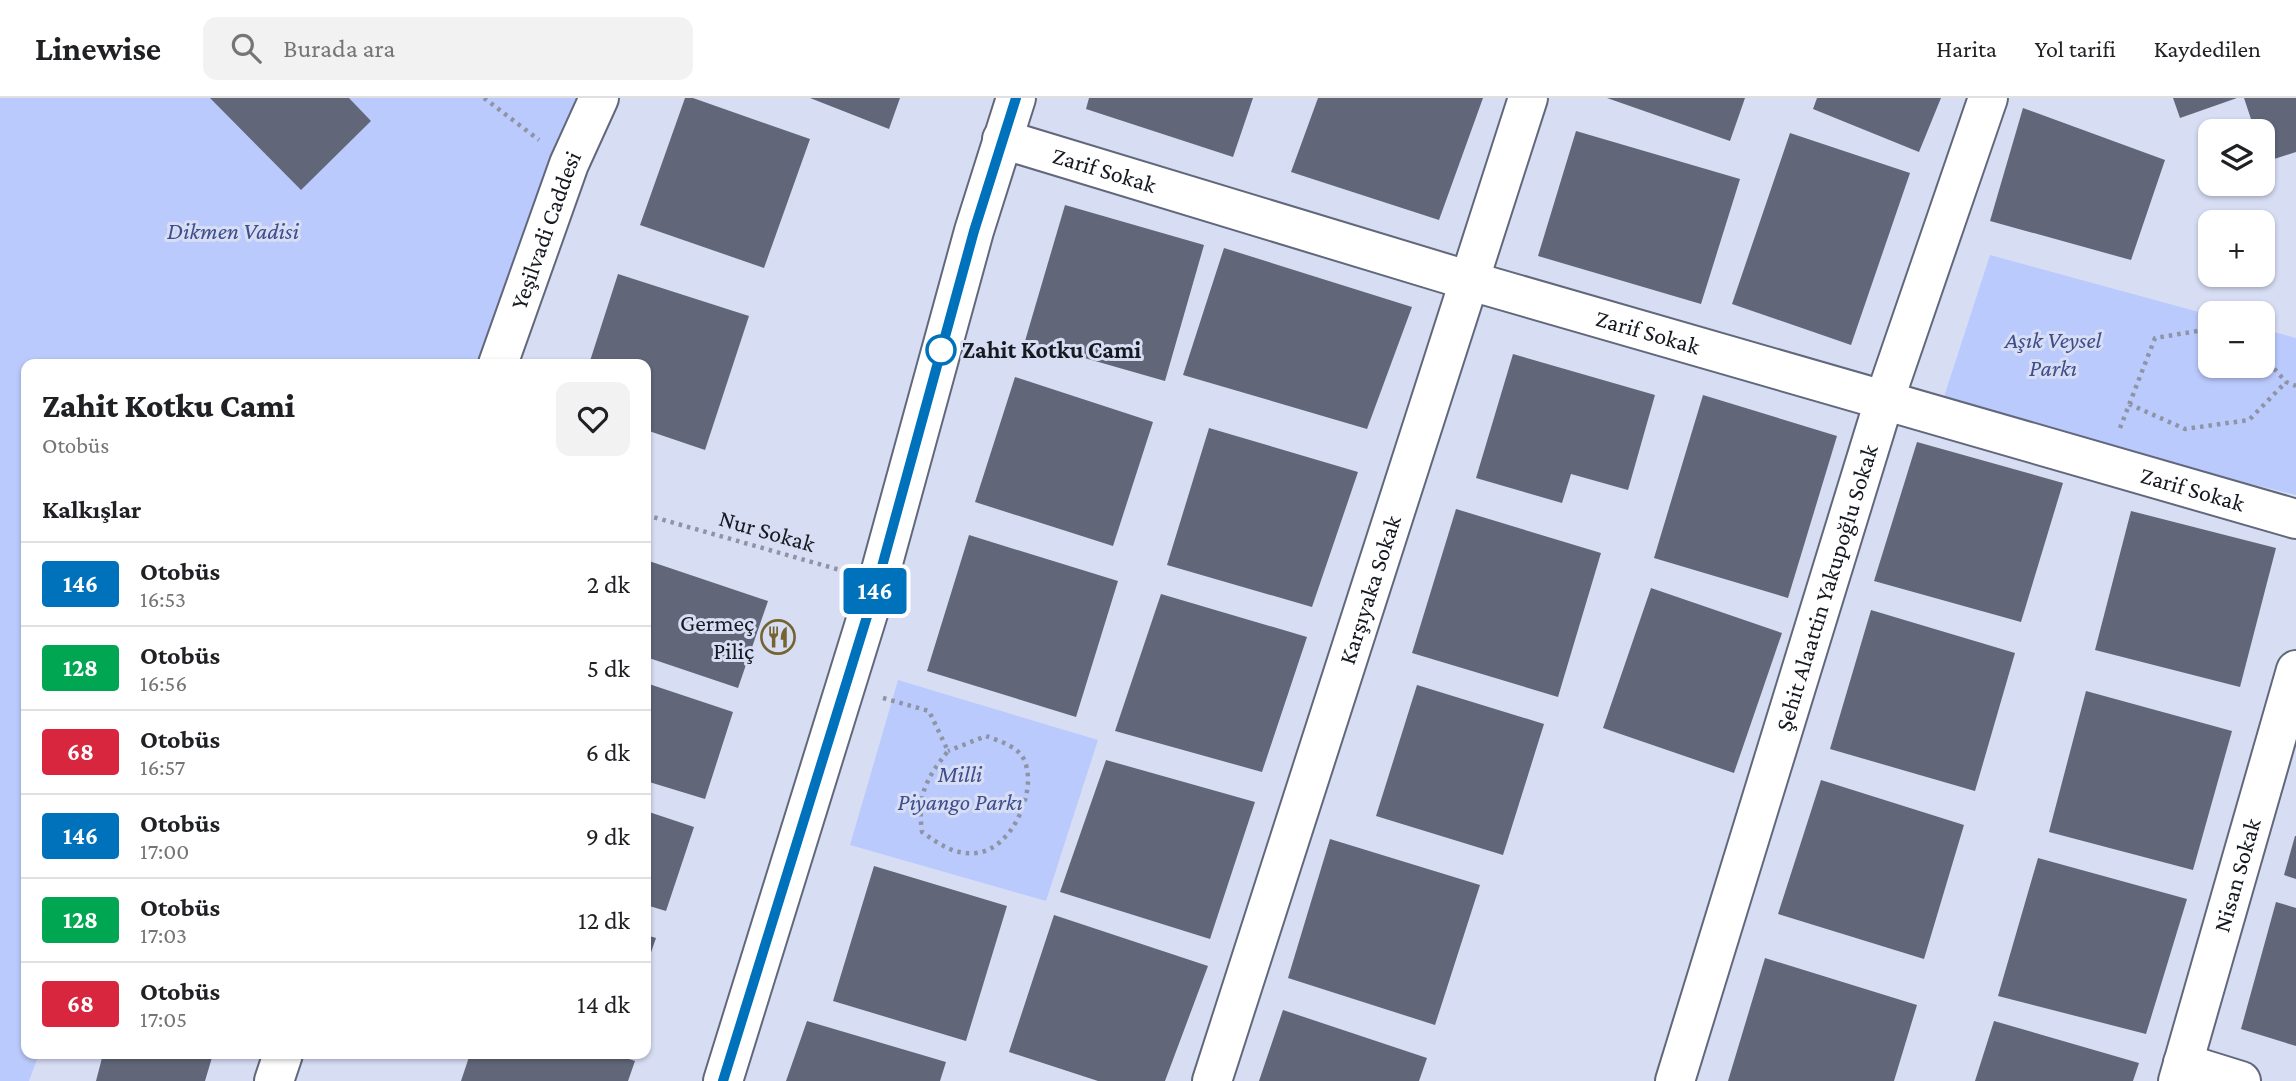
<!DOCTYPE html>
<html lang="tr">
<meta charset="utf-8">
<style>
:root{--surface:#fff;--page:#f2f2f2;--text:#202124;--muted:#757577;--line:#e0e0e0}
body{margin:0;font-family:"Crimson Pro",serif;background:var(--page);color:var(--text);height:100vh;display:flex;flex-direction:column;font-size:26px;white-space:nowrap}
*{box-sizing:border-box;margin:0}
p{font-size:23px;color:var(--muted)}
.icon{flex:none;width:38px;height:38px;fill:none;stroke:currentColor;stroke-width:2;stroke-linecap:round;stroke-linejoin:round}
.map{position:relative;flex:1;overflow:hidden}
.panel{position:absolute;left:21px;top:261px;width:630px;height:700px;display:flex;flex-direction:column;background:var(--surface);border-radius:14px;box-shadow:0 2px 5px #0004}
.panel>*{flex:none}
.badge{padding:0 14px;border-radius:5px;font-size:24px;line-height:46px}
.buttons{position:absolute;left:2198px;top:21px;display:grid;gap:14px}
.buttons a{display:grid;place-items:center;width:77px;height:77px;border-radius:14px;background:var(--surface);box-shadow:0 2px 5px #0004;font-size:35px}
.map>.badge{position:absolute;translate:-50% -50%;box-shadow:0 0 0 4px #fff}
h2{padding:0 21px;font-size:26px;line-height:63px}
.round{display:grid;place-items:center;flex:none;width:74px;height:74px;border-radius:14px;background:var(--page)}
.headline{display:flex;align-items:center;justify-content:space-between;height:119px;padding:0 21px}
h1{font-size:33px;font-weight:800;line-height:52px}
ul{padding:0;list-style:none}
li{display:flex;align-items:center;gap:21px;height:84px;padding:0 21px;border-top:2px solid var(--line)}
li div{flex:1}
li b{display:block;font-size:26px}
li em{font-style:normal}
li .badge{min-width:77px;font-weight:700;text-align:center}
header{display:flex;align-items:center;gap:42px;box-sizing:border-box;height:98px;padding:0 35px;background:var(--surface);border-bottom:2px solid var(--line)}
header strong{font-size:33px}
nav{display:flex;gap:38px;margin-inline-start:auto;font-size:24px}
.search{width:490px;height:63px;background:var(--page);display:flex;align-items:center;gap:18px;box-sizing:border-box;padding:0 24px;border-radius:14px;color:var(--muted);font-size:26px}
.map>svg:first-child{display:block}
.green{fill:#bbcafd}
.building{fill:#616779}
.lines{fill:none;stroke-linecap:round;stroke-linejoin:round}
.street-casing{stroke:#62687b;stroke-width:42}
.primary-casing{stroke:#62687b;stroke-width:42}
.path{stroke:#8f94a5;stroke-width:4.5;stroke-dasharray:3.5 5;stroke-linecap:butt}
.street{stroke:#fff;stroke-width:38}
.primary{stroke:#fff;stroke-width:38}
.line-casing{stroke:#fff;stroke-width:16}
.line{stroke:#0072bc;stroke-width:10}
.stop-dot{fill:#fff;stroke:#0072bc;stroke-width:3.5}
.labels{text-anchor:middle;stroke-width:6;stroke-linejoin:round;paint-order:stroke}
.street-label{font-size:24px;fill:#161920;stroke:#d7def4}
.park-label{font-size:24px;font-style:italic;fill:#3f4d8c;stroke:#d7def4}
.stop-label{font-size:24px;font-weight:bold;fill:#161920;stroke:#d7def4;text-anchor:start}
.poi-label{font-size:24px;fill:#161920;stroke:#d7def4;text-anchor:end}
</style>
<header>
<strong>Linewise</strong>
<div class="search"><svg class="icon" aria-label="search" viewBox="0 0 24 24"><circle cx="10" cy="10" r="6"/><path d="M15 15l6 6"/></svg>Burada ara</div>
<nav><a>Harita</a><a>Yol tarifi</a><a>Kaydedilen</a></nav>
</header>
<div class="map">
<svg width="2296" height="983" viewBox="0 0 2296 983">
<rect width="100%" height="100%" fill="#d7def4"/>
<path class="green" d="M 0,0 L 599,0 L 498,266 L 26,266 L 26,956 L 39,956 L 29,983 L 0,983 Z
M 1990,157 L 2210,217 L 2210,268 L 2263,268 L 2263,231 L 2296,240 L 2296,397 L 1940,311 Z
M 898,582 L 1098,642 L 1046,803 L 850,747 Z"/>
<path class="building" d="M 210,0 L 349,0 L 371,23 L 301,92 Z
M 685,0 L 693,0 L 810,41 L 764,170 L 640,127 Z
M 810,0 L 900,0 L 889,31 Z
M 1089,0 L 1253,0 L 1233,59 L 1086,11 Z
M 1318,0 L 1483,0 L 1439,122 L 1291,74 Z
M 1607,0 L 1745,0 L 1730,43 Z
M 1817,0 L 1941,0 L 1919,54 L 1813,11 Z
M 2173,0 L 2237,0 L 2180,20 Z
M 2244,0 L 2296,0 L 2296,54 L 2265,64 L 2263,33 L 2255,33 Z
M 2023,10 L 2165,62 L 2131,162 L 1990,123 Z
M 1576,33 L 1740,81 L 1701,206 L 1538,158 Z
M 1790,35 L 1910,75 L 1851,247 L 1732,206 Z
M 1065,107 L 1204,147 L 1165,283 L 1025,243 Z
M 1224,150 L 1412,209 L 1367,331 L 1183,277 Z
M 618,176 L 749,218 L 705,352 L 646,332 L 646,266 L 589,266 Z
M 1513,256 L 1655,297 L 1628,392 L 1571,376 L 1562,405 L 1476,380 Z
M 1015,279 L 1153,324 L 1113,448 L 975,404 Z
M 1703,297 L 1837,338 L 1788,500 L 1654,460 Z
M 1209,330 L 1358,374 L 1312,509 L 1167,467 Z
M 1917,344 L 2063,385 L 2021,524 L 1874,483 Z
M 1456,411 L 1601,455 L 1558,599 L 1412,555 Z
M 2131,413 L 2276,450 L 2240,589 L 2095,552 Z
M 969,437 L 1118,483 L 1076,619 L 927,573 Z
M 646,462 L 768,503 L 738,590 L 646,559 Z
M 1651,490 L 1782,535 L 1734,675 L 1603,630 Z
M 1161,496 L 1307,539 L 1262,674 L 1115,633 Z
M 1871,512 L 2015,555 L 1975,693 L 1830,651 Z
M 646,585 L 733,614 L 705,701 L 646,683 Z
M 1417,587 L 1544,626 L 1503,757 L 1376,718 Z
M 2086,593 L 2232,633 L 2193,772 L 2049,734 Z
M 1106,662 L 1255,704 L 1210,841 L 1060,794 Z
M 1821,682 L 1964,727 L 1924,861 L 1778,816 Z
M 646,713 L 694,729 L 666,813 L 646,807 Z
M 2295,738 L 2296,738 L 2296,781 L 2284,777 Z
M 1330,741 L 1480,787 L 1435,927 L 1288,880 Z
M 2038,760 L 2187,801 L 2146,936 L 1998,898 Z
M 874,768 L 1007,808 L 966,943 L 833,903 Z
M 2276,804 L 2296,810 L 2296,948 L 2241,931 Z
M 1054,817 L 1208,868 L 1165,983 L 1098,983 L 1009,954 Z
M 646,837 L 656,840 L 646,869 Z
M 1765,860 L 1917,907 L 1894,983 L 1728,983 Z
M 1283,912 L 1427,960 L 1419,983 L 1259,983 Z
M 807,923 L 946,964 L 940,983 L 786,983 Z
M 1994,923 L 2139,965 L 2133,983 L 1975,983 Z
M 103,956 L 213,956 L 205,983 L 96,983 Z
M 470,956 L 614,956 L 635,963 L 628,983 L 461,983 Z"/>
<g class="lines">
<g class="street-casing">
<g id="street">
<path id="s1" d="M 1002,41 L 1467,182 L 2296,421"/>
<path id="s2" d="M 498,266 L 569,66 L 599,0"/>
<path d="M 2183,965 L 2241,983"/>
<path d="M 274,983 L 283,956"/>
<path id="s3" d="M 1212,983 L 1528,0"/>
<path id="s4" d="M 1675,983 L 1884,303 L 1988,0"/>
<path id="s5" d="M 2178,983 L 2296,572"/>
</g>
</g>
<g class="primary-casing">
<path id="primary" d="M 723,983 L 878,483 L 974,133 L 1016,0"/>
</g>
<path class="path" d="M 484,0 L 539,42
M 2263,258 L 2286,284 L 2296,288
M 2129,306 L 2185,331 L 2249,322 L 2286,284
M 2120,330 L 2155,240 L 2210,231
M 646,417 L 840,472
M 883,600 L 929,613 L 948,653 C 926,681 917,697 922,734 C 939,746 954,757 976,755 C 1011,752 1037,695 1025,664 C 1020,649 1000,643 986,638 L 948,653"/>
<use href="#street" class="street"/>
<use href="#primary" class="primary"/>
</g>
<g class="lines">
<g class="line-casing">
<path id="line" d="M 723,983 L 878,483 L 974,133 L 1016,0"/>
</g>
<use href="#line" class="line"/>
</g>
<defs>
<g id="restaurant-ring" transform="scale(1.75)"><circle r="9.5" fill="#d7def4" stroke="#756432" stroke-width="1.5"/><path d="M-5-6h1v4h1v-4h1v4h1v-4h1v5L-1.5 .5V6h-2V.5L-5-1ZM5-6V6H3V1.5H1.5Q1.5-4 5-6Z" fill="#756432"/></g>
</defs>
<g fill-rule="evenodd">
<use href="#restaurant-ring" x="778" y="539"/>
</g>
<circle class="stop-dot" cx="941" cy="252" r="14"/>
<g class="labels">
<g class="street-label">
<text dy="8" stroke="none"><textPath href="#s1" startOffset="107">Zarif Sokak</textPath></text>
<text dy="8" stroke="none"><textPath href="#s2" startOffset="142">Yeşilvadi Caddesi</textPath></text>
<text dy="8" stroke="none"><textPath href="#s1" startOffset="674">Zarif Sokak</textPath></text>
<text dy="8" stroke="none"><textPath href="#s1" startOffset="1241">Zarif Sokak</textPath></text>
<text transform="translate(767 433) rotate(16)" y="8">Nur Sokak</text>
<text dy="8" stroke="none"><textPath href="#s4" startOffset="516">Şehit Alaattin Yakupoğlu Sokak</textPath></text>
<text dy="8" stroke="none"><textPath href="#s3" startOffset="516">Karşıyaka Sokak</textPath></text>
<text dy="8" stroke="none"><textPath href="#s5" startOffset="214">Nisan Sokak</textPath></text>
</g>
<g class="park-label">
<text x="233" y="141">Dikmen Vadisi</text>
<text x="2053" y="250">Aşık Veysel<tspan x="2053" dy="28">Parkı</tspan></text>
<text x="960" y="684">Milli<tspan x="960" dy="28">Piyango Parkı</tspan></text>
</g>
<g class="stop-label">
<text x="962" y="260">Zahit Kotku Cami</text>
</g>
<g class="poi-label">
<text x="754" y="533">Germeç<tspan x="754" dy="28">Piliç</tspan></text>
</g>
</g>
</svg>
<div class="buttons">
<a><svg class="icon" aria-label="layers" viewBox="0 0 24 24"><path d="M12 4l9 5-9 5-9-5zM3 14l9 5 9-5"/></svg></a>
<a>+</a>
<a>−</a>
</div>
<b class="badge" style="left:875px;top:493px;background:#0072bc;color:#fff">146</b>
<section class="panel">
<div class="headline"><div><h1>Zahit Kotku Cami</h1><p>Otobüs</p></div><a class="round"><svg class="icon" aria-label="heart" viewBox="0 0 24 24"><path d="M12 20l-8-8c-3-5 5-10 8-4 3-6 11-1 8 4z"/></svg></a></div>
<h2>Kalkışlar</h2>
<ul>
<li><span class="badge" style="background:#0072bc;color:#fff">146</span><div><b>Otobüs</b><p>16:53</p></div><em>2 dk</em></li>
<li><span class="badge" style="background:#00a651;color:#fff">128</span><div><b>Otobüs</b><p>16:56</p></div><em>5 dk</em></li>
<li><span class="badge" style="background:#d7263d;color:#fff">68</span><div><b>Otobüs</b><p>16:57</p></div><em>6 dk</em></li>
<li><span class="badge" style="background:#0072bc;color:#fff">146</span><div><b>Otobüs</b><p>17:00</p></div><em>9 dk</em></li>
<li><span class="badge" style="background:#00a651;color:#fff">128</span><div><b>Otobüs</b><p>17:03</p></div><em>12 dk</em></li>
<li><span class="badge" style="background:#d7263d;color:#fff">68</span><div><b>Otobüs</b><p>17:05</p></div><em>14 dk</em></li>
</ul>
</section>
</div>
